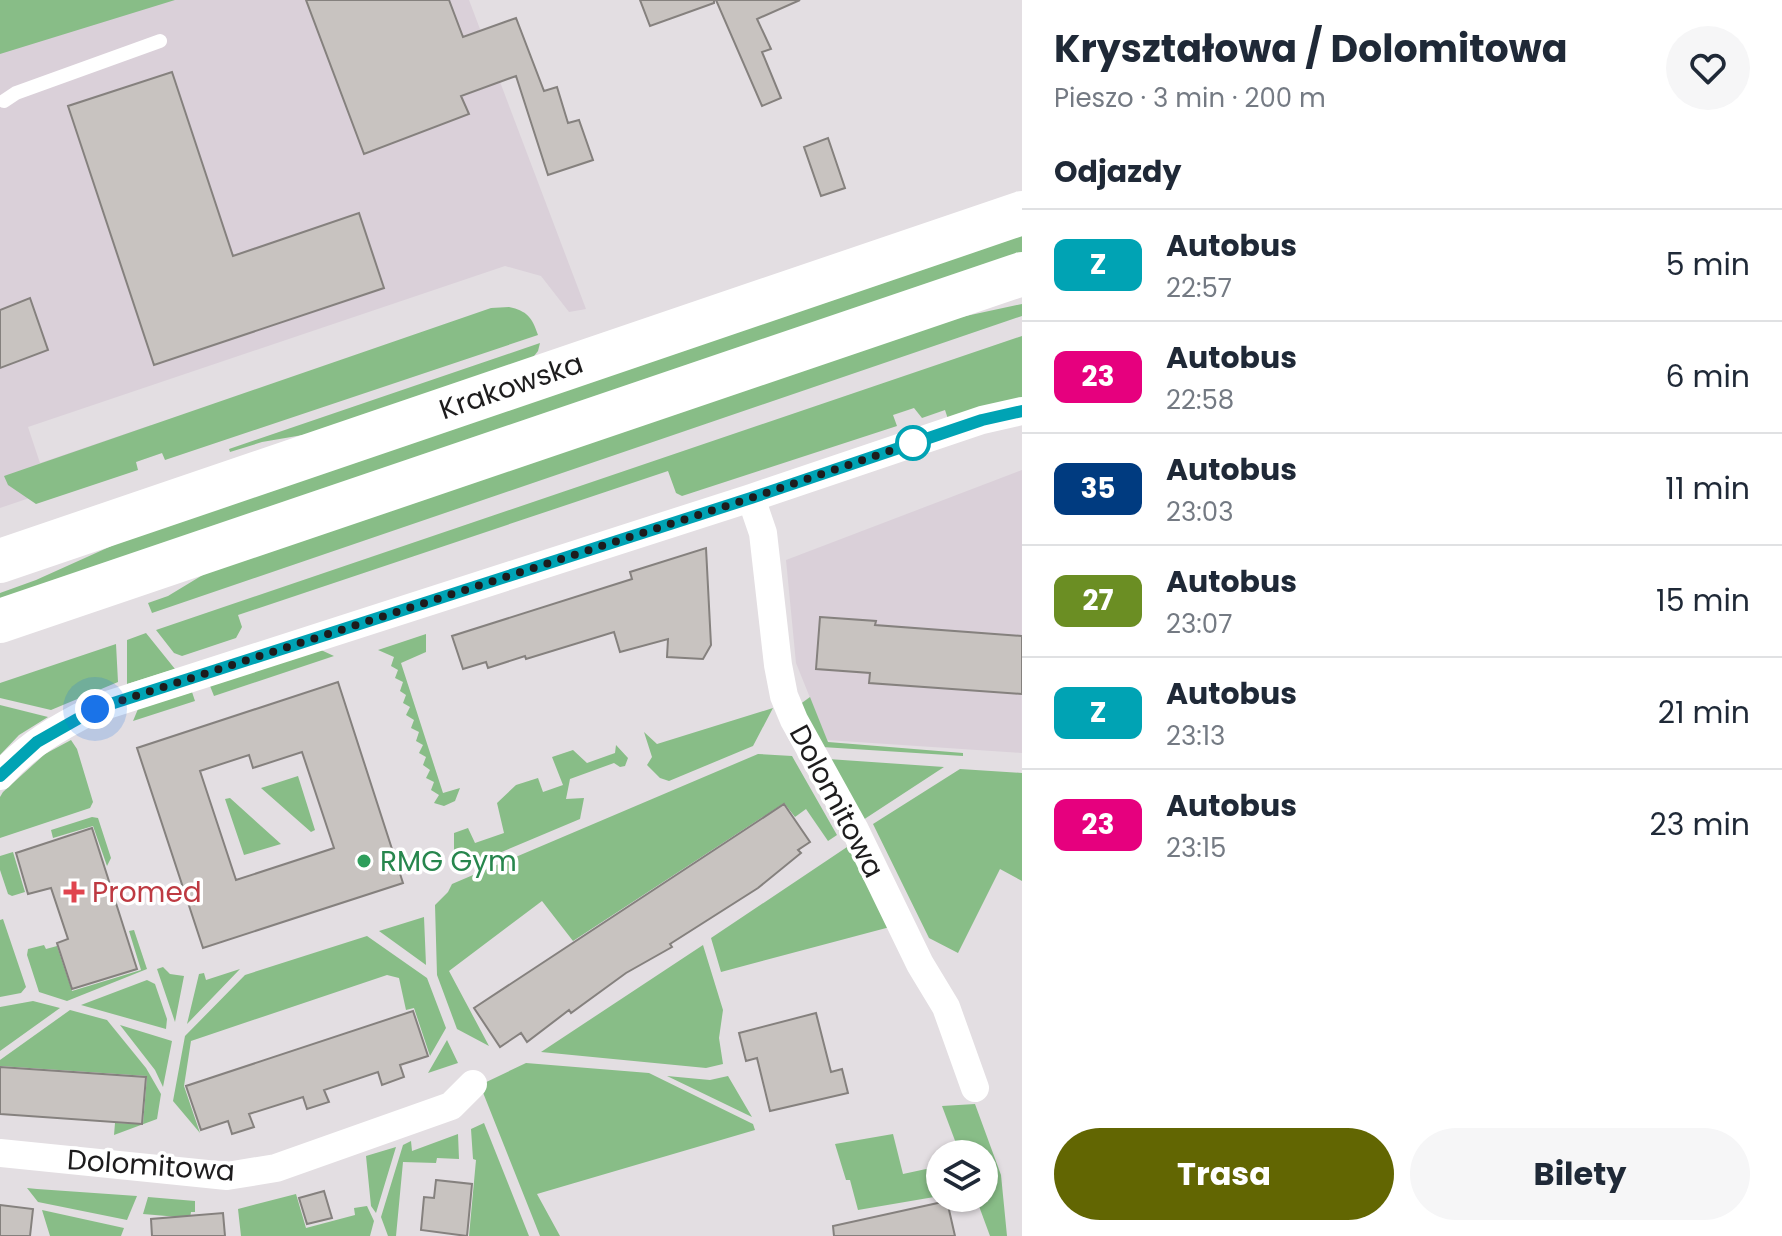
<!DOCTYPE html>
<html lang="pl">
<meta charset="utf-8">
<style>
:root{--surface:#fff;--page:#f6f6f7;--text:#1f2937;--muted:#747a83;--line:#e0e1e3;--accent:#626602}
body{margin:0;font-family:Poppins,sans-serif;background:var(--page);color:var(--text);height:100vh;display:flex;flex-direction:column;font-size:30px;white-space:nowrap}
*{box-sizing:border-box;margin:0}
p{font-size:26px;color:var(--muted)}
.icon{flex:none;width:44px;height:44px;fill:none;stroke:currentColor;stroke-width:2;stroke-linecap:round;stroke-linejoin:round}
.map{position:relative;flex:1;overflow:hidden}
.side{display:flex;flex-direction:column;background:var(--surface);width:760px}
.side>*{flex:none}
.badge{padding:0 16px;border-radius:12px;font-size:28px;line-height:52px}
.fabs{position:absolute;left:926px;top:1140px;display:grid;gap:16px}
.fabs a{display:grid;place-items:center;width:72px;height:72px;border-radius:50%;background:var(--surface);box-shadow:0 2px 6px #0004;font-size:40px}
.you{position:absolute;width:40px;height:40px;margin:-20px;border:6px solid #fff;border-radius:50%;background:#1a73e8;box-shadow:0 0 0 12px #1a73e833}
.map>.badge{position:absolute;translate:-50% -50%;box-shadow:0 0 0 4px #fff}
h2{padding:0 32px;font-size:30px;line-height:72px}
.round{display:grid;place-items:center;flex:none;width:84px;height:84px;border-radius:42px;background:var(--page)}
.overview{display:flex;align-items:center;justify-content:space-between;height:136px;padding:0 32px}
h1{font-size:38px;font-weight:700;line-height:60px}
.cta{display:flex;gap:16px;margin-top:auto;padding:16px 32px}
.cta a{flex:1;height:92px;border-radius:48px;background:var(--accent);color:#fff;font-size:32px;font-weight:700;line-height:92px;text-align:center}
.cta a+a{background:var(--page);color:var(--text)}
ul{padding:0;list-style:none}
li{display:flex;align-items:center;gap:24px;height:112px;padding:0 32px;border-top:2px solid var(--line)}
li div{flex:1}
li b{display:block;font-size:30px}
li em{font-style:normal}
li .badge{min-width:88px;font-weight:700;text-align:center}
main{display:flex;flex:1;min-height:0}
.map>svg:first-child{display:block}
.built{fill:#dad0d9}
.green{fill:#88bd87}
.building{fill:#c8c3c0;stroke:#85817e;stroke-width:2;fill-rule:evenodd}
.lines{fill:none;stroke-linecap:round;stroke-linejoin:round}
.service{stroke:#fff;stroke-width:14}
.minor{stroke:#fff;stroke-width:28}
.primary{stroke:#fff;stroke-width:44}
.line-casing{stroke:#fff;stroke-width:18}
.line{stroke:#00a3b4;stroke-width:12}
.walk{stroke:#1d1c1d;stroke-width:8;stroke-dasharray:0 14.4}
.stop-dot{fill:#fff;stroke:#00a3b4;stroke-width:4}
.leisure-dot{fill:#2e9e5b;stroke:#fff;stroke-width:3}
.health-dot{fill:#e0444e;stroke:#fff;stroke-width:3}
.labels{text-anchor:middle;stroke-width:7;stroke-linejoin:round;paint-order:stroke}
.street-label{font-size:28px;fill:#1d1c1d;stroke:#fff}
.leisure-label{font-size:28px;fill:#27864d;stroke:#fff;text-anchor:start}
.health-label{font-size:28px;fill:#be3a42;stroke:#fff;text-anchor:start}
</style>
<main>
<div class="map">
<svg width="1022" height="1236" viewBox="0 0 1022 1236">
<rect width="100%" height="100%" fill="#e3dee2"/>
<path class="built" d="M 168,0 L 469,0 L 586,309 L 569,312 L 541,276 L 505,266 L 28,427 L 40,463 L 151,425 L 162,453 L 0,508 L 0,53 Z
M 1022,470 L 1022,753 L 827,740 L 796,663 L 786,560 Z"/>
<path class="green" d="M 0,0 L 175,0 L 0,54 Z
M 1022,232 L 1022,255 L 0,602 L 0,593 L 36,580 L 127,539 Z
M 1022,304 L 1022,316 L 152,613 L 148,603 L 168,596 L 206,573 L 952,319 Z
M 509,307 C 527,311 532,317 538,335 L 165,460 L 162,453 L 136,462 L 138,470 L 36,504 L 8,485 L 4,476 L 491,308 Z
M 1022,336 L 1022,399 L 948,419 L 945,410 L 922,418 L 914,408 L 893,415 L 897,426 L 682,496 L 676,493 L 668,471 L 238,615 L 242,627 L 236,638 L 182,656 L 174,653 L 156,630 Z
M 540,343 L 538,351 L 531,360 L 326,431 L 262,442 L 230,452 L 229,449 Z
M 146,633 L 175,669 L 127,684 L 127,640 Z
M 426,634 L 426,652 L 401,663 L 443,793 L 460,788 L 455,801 L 444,806 L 434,803 L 439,795 L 431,790 L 434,782 L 426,778 L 430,770 L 423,765 L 426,757 L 419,753 L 423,745 L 416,741 L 419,732 L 411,728 L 414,720 L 406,715 L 410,707 L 403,703 L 406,695 L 400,691 L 403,682 L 395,678 L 398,670 L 391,666 L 394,657 L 378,650 Z
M 116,644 L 118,682 L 51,710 L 0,698 L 0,683 Z
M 321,650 L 334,656 L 214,696 L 210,686 Z
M 192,692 L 195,701 L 133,721 L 138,709 Z
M 810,697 L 828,742 L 963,753 L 963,756 L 822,747 L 799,705 Z
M 0,705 L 48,717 L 19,735 L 0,755 Z
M 773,708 L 753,746 L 669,781 L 660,778 L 647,765 L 652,757 L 644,732 L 657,744 Z
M 71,740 L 77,749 L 93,802 L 90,808 L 0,838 L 0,797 L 3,792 L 45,754 Z
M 616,745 L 628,758 L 625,766 L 620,767 L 614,763 L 570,779 L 566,799 L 584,798 L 580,819 L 454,872 L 454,833 L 468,828 L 475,843 L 504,833 L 497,803 L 516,785 L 538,778 L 543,792 L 563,785 L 552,757 L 573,750 L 587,763 L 615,753 Z
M 758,754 L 792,756 L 837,835 L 828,841 L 806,809 L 795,817 L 784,803 L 573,941 L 542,901 L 449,971 L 489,1046 L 457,1029 L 437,975 L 435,905 L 448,892 L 452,884 Z
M 828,759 L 944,767 L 863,820 Z
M 960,769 L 1022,773 L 1022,881 L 1000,869 L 958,953 L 929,938 L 873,824 Z
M 298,776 L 315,830 L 311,832 L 261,788 Z
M 230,798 L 281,844 L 244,855 L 225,799 Z
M 92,817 L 98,818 L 111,858 L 107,866 L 93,826 L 53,838 L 51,830 Z
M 850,845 L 890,927 L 721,972 L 711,938 Z
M 13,852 L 25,892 L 12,896 L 8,894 L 0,870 L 0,856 Z
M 424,917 L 426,965 L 379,931 Z
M 3,919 L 26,987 L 21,993 L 0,997 L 0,920 Z
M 134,930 L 147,969 L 67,1001 L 39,992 L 27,955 L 28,949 L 44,945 L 46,949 L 57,946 L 72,991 L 141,970 L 129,931 Z
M 367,936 L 427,978 L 446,1028 L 430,1056 L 414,1008 L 406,1010 L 399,978 L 387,975 L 191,1041 L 184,1086 L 200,1133 L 173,1101 L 185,1036 L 245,975 Z
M 703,945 L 723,1010 L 719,1038 L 723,1064 L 706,1068 L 541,1052 Z
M 163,967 L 170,974 L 184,976 L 175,1022 L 157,969 Z
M 240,969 L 187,1024 L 199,974 L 204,973 L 206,980 Z
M 147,980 L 155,984 L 167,1019 L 166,1029 L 81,1005 Z
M 33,1001 L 60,1008 L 0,1051 L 0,1007 Z
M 70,1010 L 107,1020 L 146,1068 L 161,1094 L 157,1119 L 114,1135 L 115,1123 L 143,1124 L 147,1076 L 0,1066 L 0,1060 Z
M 120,1025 L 172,1041 L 163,1087 L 155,1070 Z
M 447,1040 L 458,1063 L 428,1073 Z
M 526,1063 L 649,1073 L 753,1124 L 755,1130 L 537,1194 L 560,1236 L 540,1236 L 480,1085 Z
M 667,1076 L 710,1080 L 728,1076 L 752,1117 Z
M 975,1104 L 1001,1175 L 1007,1236 L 990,1236 L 976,1198 L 984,1198 L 984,1154 L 960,1154 L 942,1106 Z
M 484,1123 L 529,1236 L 469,1236 L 476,1160 L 473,1159 L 471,1129 Z
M 458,1134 L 459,1159 L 437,1158 L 436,1163 L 403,1162 L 396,1236 L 388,1236 L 381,1217 L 403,1145 L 411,1141 L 412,1151 Z
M 893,1134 L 903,1174 L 940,1166 L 940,1196 L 858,1210 L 850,1180 L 846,1180 L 835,1144 Z
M 396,1147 L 376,1213 L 371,1206 L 366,1156 Z
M 27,1188 L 37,1189 L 137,1196 L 127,1220 L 38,1202 Z
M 296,1194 L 306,1228 L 355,1215 L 354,1208 L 367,1206 L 374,1221 L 370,1236 L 241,1236 L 238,1209 Z
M 148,1197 L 195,1201 L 195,1212 L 191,1212 L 190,1218 L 143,1214 Z
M 42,1210 L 124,1228 L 121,1236 L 50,1236 Z"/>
<path class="building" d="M 306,0 L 449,0 L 463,37 L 516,18 L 544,91 L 557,87 L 568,123 L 579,120 L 593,160 L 548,175 L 516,76 L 461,96 L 469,114 L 364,154 Z
M 640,0 L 714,0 L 714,3 L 650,26 Z
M 716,0 L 800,0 L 757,19 L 771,49 L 762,52 L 781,98 L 762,106 Z
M 172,72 L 233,256 L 359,213 L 384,288 L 154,365 L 68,106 Z
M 828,138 L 845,188 L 821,196 L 804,147 Z
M 30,298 L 48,350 L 0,368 L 0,310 Z
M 706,548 L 711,645 L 703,659 L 667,657 L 668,639 L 620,652 L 614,632 L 526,659 L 525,656 L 488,668 L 486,662 L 463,669 L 452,636 L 632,579 L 630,572 Z
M 820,617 L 876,621 L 875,625 L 1022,636 L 1022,694 L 869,683 L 870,673 L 816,669 Z
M 338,682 L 403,883 L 203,948 L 137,748 ZM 302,752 L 334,848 L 236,880 L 200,771 L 249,755 L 253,768 Z
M 784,804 L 810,842 L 798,850 L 801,853 L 758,888 L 670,944 L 672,947 L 626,973 L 571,1013 L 569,1010 L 527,1042 L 521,1033 L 500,1047 L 474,1008 Z
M 92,828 L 137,969 L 72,989 L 57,943 L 68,939 L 51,888 L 28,894 L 16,853 Z
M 413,1011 L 428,1056 L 400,1065 L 404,1077 L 382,1085 L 378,1072 L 324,1090 L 329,1102 L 307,1109 L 303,1097 L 249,1114 L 254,1127 L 232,1134 L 228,1121 L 201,1130 L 186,1086 Z
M 816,1013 L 831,1072 L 842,1069 L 848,1093 L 770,1111 L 757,1058 L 746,1061 L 739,1033 Z
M 0,1067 L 146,1077 L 142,1124 L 0,1114 Z
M 436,1180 L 472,1184 L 467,1236 L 421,1230 L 424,1197 L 434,1198 Z
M 324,1191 L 332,1218 L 307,1224 L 299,1198 Z
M 947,1201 L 955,1236 L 834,1236 L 833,1226 Z
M 0,1205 L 33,1209 L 30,1236 L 0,1236 Z
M 223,1213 L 225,1236 L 152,1236 L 151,1219 Z"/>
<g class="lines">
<path class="service" d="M 4,101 L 16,93 L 160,41"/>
<path class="minor" d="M 751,498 L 763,533 L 778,665 L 784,696 L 794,720 L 855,830 L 920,964 L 946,1007 L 975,1088
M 0,776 C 27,745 59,727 95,709 L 751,498 L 982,420 L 1022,411
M 0,1153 L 227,1176 L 276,1168 L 451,1106 L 473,1084"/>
<path class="primary" d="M 0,561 L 1022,213
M 0,621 L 1022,274"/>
</g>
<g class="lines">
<g class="line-casing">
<path id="line" d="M 0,776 L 37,742 L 95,709 L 751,498 L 982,420 L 1022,411"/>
</g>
<use href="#line" class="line"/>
<path class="walk" d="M 95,709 L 751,498 L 913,443"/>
</g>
<circle class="stop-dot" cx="913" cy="443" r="16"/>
<circle class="leisure-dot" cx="364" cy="861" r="8"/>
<path class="health-dot" d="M70 880h8v8h8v8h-8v8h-8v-8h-8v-8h8z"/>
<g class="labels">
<g class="street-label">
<text transform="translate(511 386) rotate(-19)" y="10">Krakowska</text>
<text transform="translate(837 801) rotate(62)" y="10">Dolomitowa</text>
<text transform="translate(151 1165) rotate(4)" y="10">Dolomitowa</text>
</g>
<g class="leisure-label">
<text x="380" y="871">RMG Gym</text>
</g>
<g class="health-label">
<text x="92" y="902">Promed</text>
</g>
</g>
</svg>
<div class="fabs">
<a><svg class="icon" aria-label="layers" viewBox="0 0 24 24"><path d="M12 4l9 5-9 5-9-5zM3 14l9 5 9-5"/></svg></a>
</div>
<div class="you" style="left:95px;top:709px"></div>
</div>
<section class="side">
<div class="overview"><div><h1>Kryształowa / Dolomitowa</h1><p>Pieszo · 3 min · 200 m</p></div><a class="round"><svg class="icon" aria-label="heart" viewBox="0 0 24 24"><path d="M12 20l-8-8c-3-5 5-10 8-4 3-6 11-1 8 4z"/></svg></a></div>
<h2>Odjazdy</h2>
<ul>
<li><span class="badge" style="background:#00a3b4;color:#fff">Z</span><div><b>Autobus</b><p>22:57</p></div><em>5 min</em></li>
<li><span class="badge" style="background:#e6007e;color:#fff">23</span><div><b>Autobus</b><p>22:58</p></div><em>6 min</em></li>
<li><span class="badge" style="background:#003b80;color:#fff">35</span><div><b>Autobus</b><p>23:03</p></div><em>11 min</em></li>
<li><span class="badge" style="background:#6b8e23;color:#fff">27</span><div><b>Autobus</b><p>23:07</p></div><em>15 min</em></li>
<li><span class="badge" style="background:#00a3b4;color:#fff">Z</span><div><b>Autobus</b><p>23:13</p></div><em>21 min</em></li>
<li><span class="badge" style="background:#e6007e;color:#fff">23</span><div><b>Autobus</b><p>23:15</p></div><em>23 min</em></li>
</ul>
<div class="cta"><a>Trasa</a><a>Bilety</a></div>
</section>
</main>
